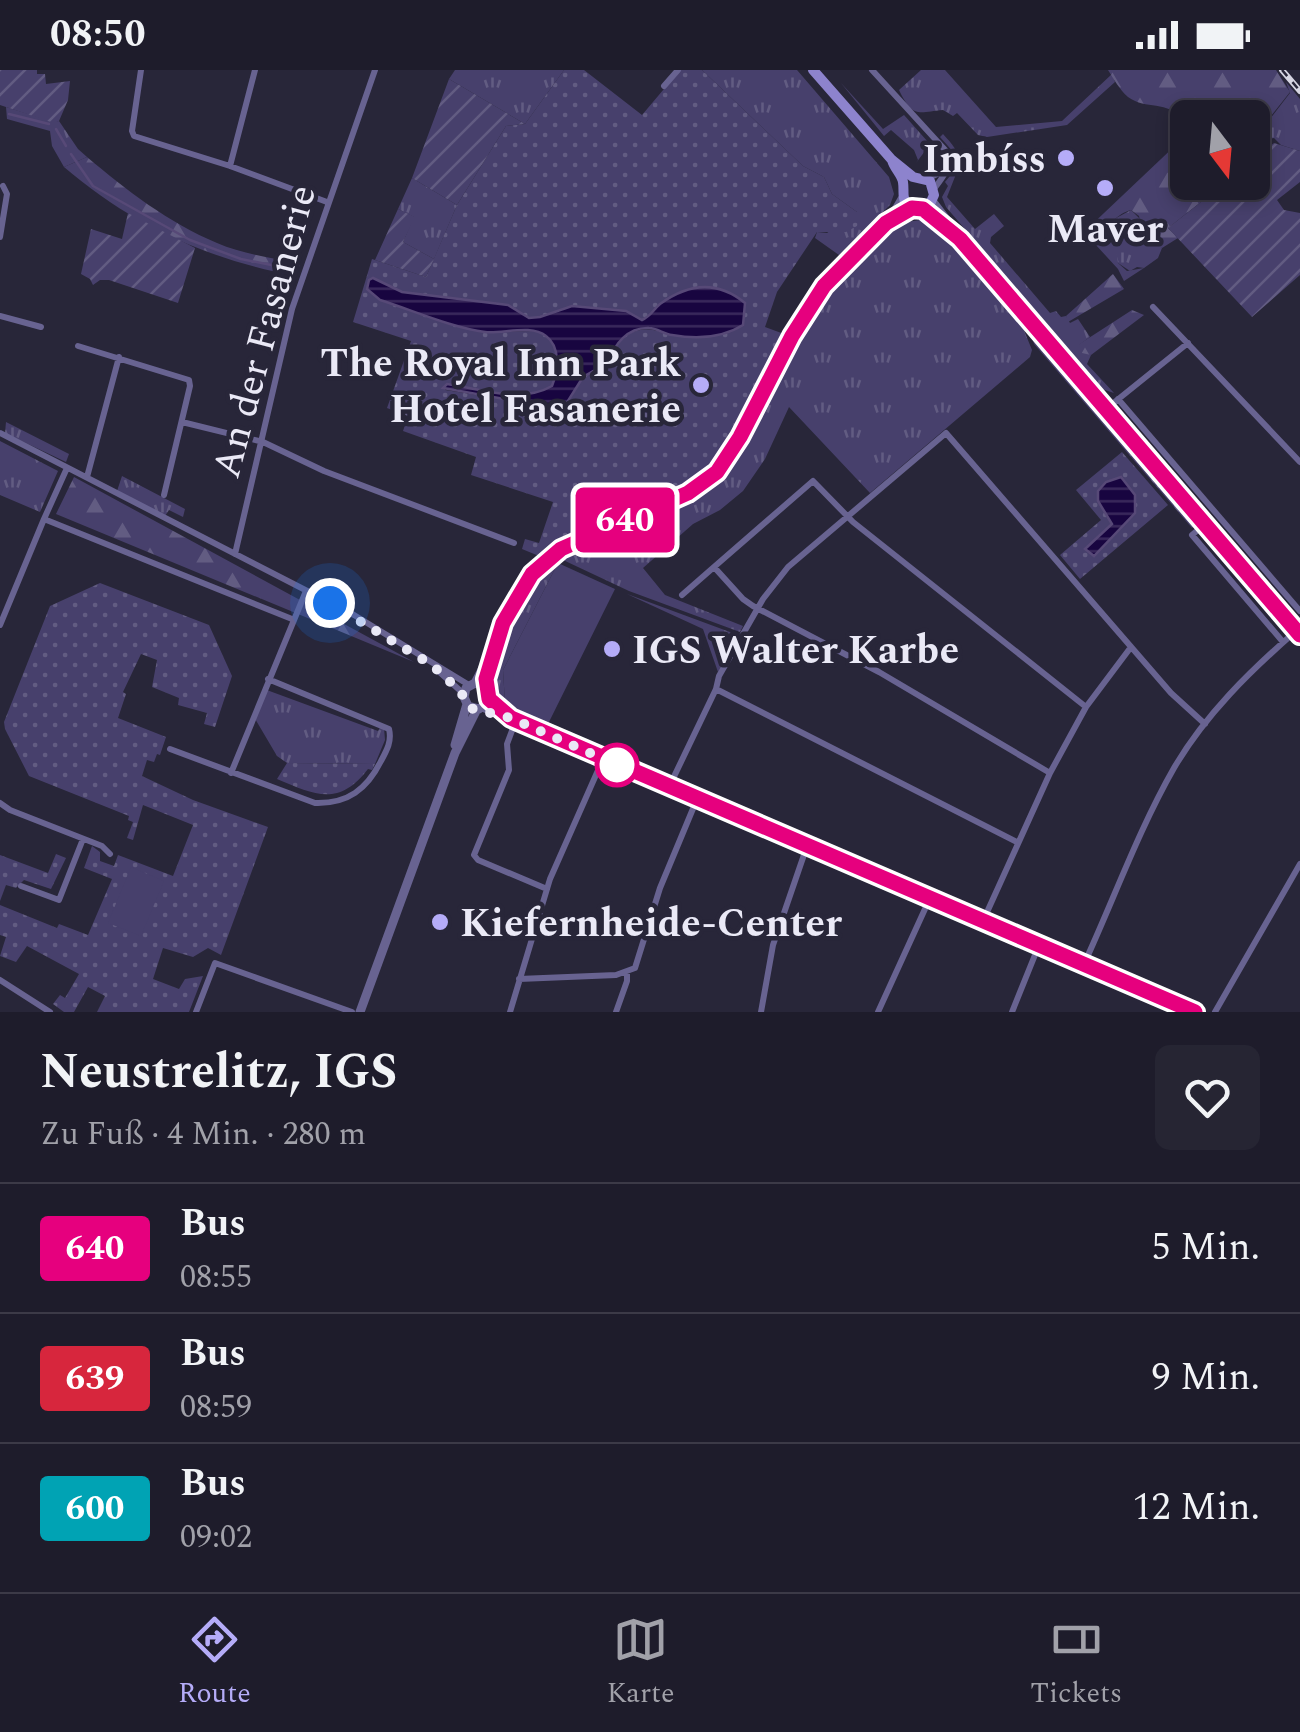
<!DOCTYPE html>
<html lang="de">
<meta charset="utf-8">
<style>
:root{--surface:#1e1c2b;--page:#262533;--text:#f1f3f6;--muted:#a1a1a9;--line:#3c3a47;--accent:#b5acf8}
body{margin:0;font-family:Spectral,serif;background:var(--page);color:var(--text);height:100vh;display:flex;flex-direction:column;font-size:38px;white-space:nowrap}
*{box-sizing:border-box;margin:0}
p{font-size:32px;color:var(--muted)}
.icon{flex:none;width:55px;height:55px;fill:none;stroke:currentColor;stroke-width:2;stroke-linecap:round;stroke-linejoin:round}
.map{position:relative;height:942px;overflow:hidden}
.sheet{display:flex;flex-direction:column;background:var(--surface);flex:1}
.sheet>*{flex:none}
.badge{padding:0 20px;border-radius:8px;font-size:35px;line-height:65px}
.needle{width:65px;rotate:164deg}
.fabs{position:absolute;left:1170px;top:30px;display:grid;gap:20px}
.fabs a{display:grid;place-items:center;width:100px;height:100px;border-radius:15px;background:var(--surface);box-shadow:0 5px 15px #0003,0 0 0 2px var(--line);font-size:50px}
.you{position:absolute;width:50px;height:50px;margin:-25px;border:8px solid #fff;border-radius:50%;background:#1a73e8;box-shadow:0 0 0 15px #1a73e833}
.map>.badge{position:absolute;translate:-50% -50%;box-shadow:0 0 0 5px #fff}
.round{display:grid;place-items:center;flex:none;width:105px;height:105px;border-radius:15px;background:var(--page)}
.summary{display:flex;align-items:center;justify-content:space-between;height:170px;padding:0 40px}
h1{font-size:48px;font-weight:700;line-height:75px}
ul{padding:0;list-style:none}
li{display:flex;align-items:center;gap:30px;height:130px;padding:0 40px;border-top:2px solid var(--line)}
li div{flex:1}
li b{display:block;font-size:38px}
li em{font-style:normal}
li .badge{min-width:110px;font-weight:700;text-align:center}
.status{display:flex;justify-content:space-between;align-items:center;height:70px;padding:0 50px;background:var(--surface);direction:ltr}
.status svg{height:28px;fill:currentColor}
.menu{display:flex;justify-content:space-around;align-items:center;height:140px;border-top:2px solid var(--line);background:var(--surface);font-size:28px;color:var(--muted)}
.menu a{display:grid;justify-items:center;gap:5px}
.menu .selected{color:var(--accent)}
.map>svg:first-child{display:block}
.grass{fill:url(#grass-tufts)}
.forest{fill:url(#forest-firs)}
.park{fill:url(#park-dots);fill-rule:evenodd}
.garden{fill:url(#garden-furrows)}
.pitch{fill:#47406c}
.water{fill:url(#water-rules);stroke:#574977;stroke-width:2.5}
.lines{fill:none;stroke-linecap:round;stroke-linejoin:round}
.stream{stroke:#574977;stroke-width:2.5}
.minor{stroke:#686391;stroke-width:6}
.tertiary{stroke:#686391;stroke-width:9}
.secondary{stroke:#8d83cd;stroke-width:10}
.rail-casing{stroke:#d6d5e2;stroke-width:6}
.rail{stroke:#282639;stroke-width:2.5;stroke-dasharray:8;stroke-linecap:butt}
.line-casing{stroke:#fff;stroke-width:22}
.line{stroke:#e6007e;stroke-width:15}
.walk{stroke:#eae9f6;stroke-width:10;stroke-dasharray:0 18}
.poi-dot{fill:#b5acf8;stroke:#282639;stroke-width:4}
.stop-dot{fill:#fff;stroke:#e6007e;stroke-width:5}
.labels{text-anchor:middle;stroke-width:9;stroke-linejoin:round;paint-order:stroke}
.poi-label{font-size:40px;font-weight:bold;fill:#eae9f6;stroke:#282639;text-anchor:end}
.street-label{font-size:40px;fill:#eae9f6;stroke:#282639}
</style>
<div class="status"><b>08:50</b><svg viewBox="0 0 49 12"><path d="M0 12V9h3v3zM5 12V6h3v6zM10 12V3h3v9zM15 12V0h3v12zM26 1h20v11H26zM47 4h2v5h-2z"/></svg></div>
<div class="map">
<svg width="1300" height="942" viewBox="0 0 1300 942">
<defs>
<pattern id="grass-tufts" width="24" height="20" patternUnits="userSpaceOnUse" patternTransform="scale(2.5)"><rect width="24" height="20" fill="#47406c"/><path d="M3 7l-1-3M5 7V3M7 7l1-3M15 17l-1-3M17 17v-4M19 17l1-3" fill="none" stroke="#625c82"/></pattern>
<pattern id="forest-firs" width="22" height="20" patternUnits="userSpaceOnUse" patternTransform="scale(2.5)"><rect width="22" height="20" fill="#47406c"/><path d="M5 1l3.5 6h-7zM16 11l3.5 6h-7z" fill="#625c82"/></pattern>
<pattern id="park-dots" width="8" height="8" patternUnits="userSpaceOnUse" patternTransform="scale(2.5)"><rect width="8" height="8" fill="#47406c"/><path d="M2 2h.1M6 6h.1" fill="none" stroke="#625c82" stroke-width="1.8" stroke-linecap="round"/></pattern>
<pattern id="garden-furrows" width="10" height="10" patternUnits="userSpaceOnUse" patternTransform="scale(2.5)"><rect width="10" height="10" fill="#47406c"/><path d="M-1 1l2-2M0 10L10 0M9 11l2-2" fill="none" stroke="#625c82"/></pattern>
<pattern id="water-rules" width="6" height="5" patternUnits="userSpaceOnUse" patternTransform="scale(2.5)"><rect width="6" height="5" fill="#180540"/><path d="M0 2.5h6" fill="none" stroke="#3a295c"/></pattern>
</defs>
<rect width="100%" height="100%" fill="#282639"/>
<path class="grass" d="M 455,0 L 564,0 L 525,54 L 449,9 Z
M 702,0 L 797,0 L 889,107 L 894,124 L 890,135 L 839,185 L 815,168 L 817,162 L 827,163 L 857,142 L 832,124 L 824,107 L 803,96 Z
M 921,0 L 945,0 L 996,57 L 1062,51 L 1112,4 L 1115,12 L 1067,55 L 987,67 L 978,65 L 957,43 L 953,46 L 943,40 C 918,42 913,49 899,20 Z
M 1286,12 L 1300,29 L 1300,81 L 1281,75 L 1274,68 L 1269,69 L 1253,54 L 1252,48 L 1246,48 L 1253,44 L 1263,52 L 1270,49 L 1290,23 Z
M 841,13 L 883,59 L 904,45 L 928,72 L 928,77 L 916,93 L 918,90 L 914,80 L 891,60 L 884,66 Z
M 6,37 L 54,52 L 59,51 L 78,79 L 87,87 L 64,97 L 52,76 L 50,61 L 7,49 Z
M 943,64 C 952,74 959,81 960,94 L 947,127 L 975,159 L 994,144 L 1004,156 L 991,167 L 990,173 L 1050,243 L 1056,241 L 1061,247 L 1066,246 L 1070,253 L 1078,249 L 1090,267 L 1079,275 L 1091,285 L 1087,294 L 1114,323 L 1102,319 L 946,137 L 942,127 L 948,116 L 945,112 C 964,91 957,86 940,67 Z
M 412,108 L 457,135 L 434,189 L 403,172 L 414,147 L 398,139 Z
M 1131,140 L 1150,159 L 1162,178 L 1158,188 L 1144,198 L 1137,197 L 1130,201 L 1118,193 L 1094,160 Z
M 920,150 L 933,155 L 1021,253 L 1032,280 L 1030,287 L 870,423 L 789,337 L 765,389 L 743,421 L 720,440 L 693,454 L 643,498 L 665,525 L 743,556 L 740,562 L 629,521 L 561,489 L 716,415 L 739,385 L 805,257 L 834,214 L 900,153 Z
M 1031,264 L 1196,454 L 1192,458 L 1034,274 Z
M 6,352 L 69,384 L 66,392 L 5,363 Z
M 0,371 L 58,401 L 40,442 L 0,425 Z
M 122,406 L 185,439 L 183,447 L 169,440 L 165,446 L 117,421 Z
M 558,493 L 503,600 L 505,633 L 497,629 C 496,622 492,614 493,607 C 497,578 532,504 558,493 Z
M 627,524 L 738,565 L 718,602 L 703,559 Z
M 264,619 L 378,661 L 381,656 L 384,658 L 385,670 L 375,694 L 287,693 L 277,686 L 254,647 Z"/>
<path class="forest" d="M 1108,0 L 1276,0 L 1290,22 L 1267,51 L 1253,44 L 1249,47 L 1188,48 L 1187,52 C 1165,28 1147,41 1128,27 C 1119,19 1114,9 1108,0 Z
M 1180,71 L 1182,74 L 1175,83 L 1187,82 L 1188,112 L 1225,113 L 1168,158 L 1178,168 L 1162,178 L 1154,171 L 1150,159 L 1141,156 L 1139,146 L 1131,140 C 1117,143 1110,158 1095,158 L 1100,172 L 1116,178 L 1118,193 L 1127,201 L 1144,198 L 1124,211 L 1118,199 L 1084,162 Z
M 87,87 C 126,120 169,153 217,173 C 242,184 273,188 300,194 L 296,206 C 207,189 133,156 64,97 Z
M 1113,204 L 1124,219 L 1068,252 L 1066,246 Z
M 1132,240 L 1144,245 L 1091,285 L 1082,283 L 1078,275 Z
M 74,407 L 414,592 L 56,444 Z"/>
<path class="park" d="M 564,0 L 584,0 L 642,45 L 680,0 L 702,0 L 803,96 L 824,107 L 832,124 L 857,142 L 860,148 L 857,156 L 846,162 L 817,162 L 777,222 L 765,257 L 784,264 L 722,388 L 705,405 L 568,468 L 539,486 L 522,479 L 525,469 L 539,473 L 553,432 L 471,405 L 476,387 L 403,361 L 408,346 L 387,338 L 411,271 L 353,252 L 372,189 L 426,207 L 457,135 L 506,56 L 525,54 ZM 373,208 L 402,222 L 508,235 L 529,248 L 540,247 L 572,236 L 626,241 L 641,250 L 653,244 L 669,265 C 642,252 618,262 609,292 L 583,307 L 570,329 L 510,330 L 445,320 L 447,314 C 481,319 521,333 552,316 L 557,302 L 555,279 L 548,267 L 536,261 L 483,262 L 369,210 Z
M 1122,382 L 1168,435 L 1080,509 L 1060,485 L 1101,450 L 1076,420 Z
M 100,513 L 209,555 L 232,606 L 215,657 L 204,654 L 207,643 L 178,635 L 179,628 L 152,617 L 157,590 L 141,584 L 123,622 L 126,624 L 118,648 L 166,667 L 160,685 L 157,684 L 154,692 L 147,690 L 142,706 L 193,730 L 268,757 L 221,885 L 208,878 L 193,887 L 163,878 L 153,909 L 179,919 L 185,909 L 203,906 L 189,942 L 97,942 L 105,926 L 88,917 L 74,942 L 64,942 L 53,934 L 60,925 L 65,928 L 79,904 L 27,876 L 16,892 L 0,886 L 6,867 L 0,865 L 0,835 L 57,858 L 59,854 L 88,865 L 112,809 L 84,798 L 92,776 L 100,782 L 100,791 L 114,796 L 118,785 L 173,806 L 193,755 L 143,735 L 133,770 L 127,768 L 133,752 L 128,750 L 129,746 L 29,706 L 5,659 L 4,652 L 50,536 Z
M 287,693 L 375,694 L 372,700 L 368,699 C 339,737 315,725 277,709 Z
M 56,784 L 66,788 L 51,819 L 24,810 L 16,818 L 6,815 L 0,831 L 0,785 L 48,803 Z"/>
<path class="garden" d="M 0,0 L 37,0 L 37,4 L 45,4 L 46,14 L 70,11 L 68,30 L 59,51 L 54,53 L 0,35 Z
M 449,9 L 525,54 L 506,56 L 457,135 L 412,108 Z
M 1274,73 L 1300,81 L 1300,112 L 1277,130 L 1284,140 L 1300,143 L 1300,205 L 1252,247 L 1168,158 L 1225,113 L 1252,112 L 1253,90 Z
M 398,139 L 415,147 L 403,172 L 434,189 L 426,207 L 375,190 Z
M 128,143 L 195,178 L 178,233 L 109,210 L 100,210 L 93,215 L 90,209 L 81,204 L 91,159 L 122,169 Z"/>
<path class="pitch" d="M 558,493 L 615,519 L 548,654 L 505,633 L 503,600 Z
M 131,797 L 164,811 L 141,866 L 108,853 Z"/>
<path class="water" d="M 373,208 L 402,222 L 508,235 L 529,248 L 540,247 L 572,236 L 626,241 L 642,250 C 651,246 653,240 660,234 C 689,213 717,210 745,233 L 743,255 C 722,268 695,269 672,265 C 664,264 657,258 649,258 C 628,257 614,274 609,292 L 583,307 L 561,342 L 554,345 L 533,331 L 510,330 L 443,318 L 447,314 C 481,319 521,334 552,316 C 558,301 561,277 546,266 C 531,254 503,264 485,262 C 453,258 412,240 380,230 L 367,219 L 369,210 Z
M 1121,407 L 1135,425 L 1135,443 L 1094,486 L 1085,479 L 1112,454 L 1098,431 L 1098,421 L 1106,412 Z"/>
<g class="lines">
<path class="stream" d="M 9,44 L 49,54
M 56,59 L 66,76
M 71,84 L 93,116 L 190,170 L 241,189 L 296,200"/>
<path class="minor" d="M 141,0 L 132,61 L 134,66 L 230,96 L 327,132
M 872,0 L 947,82 C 952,99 943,106 934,119
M 664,16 L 678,0
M 230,96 L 255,0
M 927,109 L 947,99
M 934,131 L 998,215 L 1300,565
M 924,139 L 960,169
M 0,167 L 7,124 L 3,116
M 1153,237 L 1300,392
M 0,246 L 41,257
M 78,276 L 189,310 L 190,316 L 164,425
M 1118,329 L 1300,541
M 1106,339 L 1188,273
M 182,352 L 263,372 L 324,401 L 514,473
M 0,363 L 354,545 L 469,615
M 87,407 L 119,287
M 44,449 L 67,398
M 1205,454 L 1192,465 L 1283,572
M 235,484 L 292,239 L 375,0
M 682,525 L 714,497
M 0,555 L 44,449 L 292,549
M 436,599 L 464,624
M 716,619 L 1017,772
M 489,629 L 510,647
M 481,638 L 1195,942
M 516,650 L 507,674 L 509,700 L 474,785 L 478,790 L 547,819
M 170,679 L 315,733 C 348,734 367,719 381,691 C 387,680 392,671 389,659 L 268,609
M 231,703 L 306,521
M 1050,703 L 879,602 L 753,536 L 743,529 L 714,497 L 813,411 L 853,452 L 1086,637
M 669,717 L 716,619 L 719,606 L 763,529 L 788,497 L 946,363 L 1171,623 L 1205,654
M 0,733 L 10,740 L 102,776 L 110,784
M 21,816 L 59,830 L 83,769
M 983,851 L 1050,703 L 1086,637 L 1131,577
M 1084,894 C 1114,829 1138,761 1174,698 C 1205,645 1250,601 1296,561
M 519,909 L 616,905 L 635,898 L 660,818 L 697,729
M 0,910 L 50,942
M 196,942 L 215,893 L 352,942
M 510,942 L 550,809 L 603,689
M 616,942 L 627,911 L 627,904
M 761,942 L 773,875 L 807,776
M 878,942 L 930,828
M 1012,942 L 1039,875
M 1215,942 L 1300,794"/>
<path class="tertiary" d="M 888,152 L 911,138
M 475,613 C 497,575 507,527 541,495 C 587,450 662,450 710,409 C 746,379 777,288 804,244 C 832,201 879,172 902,129
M 486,617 L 475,613 L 466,618 L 464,627 L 468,636 L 479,639 L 488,632 L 486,609 L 494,577
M 455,675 L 467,634
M 360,942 L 455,683 L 477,639"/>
<path class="secondary" d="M 813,0 L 892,90 L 913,107 L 930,111 L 934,125 L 929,136 L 916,139 C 899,132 905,126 903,112 C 902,105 894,98 892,90"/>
<g class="rail-casing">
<path id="rail" d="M 1282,0 L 1300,21"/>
</g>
<use href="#rail" class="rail"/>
</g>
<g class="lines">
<g class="line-casing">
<path id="line" d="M 1195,942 L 511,648 L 489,629 L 486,609 L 503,553 L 532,504 L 561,479 L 688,423 L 717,402 L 740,367 L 792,266 L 824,216 L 886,153 L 912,138 L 923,139 L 960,169 L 1300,565"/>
</g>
<use href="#line" class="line"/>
<path class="walk" d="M 330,533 L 432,595 L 460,621 L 470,638 L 511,648 L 617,695"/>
</g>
<g class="poi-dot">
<circle cx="1066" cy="88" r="10"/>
<circle cx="1105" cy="118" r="10"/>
<circle cx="701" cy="315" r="10"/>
<circle cx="612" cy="579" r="10"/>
<circle cx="440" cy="852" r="10"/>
</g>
<circle class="stop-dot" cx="617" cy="695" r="20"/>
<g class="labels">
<g class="poi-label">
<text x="1046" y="102">Imbíss</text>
<text x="1105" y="172" text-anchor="middle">Maver</text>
<text x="681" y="306">The Royal Inn Park<tspan x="681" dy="46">Hotel Fasanerie</tspan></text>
<text x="632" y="593" text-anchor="start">IGS Walter Karbe</text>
<text x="460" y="866" text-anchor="start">Kiefernheide-Center</text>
</g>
<g class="street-label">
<text transform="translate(263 261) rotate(-75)" y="14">An der Fasanerie</text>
</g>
</g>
</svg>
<div class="fabs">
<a><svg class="needle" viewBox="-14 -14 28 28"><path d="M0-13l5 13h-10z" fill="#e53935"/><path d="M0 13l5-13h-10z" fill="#a1a1a9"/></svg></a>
</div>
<div class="you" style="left:330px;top:533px"></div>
<b class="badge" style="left:625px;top:450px;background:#e6007e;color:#fff">640</b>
</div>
<section class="sheet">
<div class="summary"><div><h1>Neustrelitz, IGS</h1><p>Zu Fuß · 4 Min. · 280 m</p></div><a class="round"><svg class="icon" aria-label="heart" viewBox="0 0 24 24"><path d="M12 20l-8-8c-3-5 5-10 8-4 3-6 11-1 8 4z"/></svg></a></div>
<ul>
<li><span class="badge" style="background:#e6007e;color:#fff">640</span><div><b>Bus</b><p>08:55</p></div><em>5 Min.</em></li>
<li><span class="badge" style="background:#d7263d;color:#fff">639</span><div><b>Bus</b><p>08:59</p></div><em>9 Min.</em></li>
<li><span class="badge" style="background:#00a3b4;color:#fff">600</span><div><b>Bus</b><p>09:02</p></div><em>12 Min.</em></li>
</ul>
</section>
<nav class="menu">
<a class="selected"><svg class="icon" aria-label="directions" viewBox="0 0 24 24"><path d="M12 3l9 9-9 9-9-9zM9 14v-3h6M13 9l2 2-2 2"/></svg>Route</a>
<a><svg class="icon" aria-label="map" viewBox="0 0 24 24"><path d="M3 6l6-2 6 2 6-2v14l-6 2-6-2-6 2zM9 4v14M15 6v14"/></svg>Karte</a>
<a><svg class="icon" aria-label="tickets" viewBox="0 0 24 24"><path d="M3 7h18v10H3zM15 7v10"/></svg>Tickets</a>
</nav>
